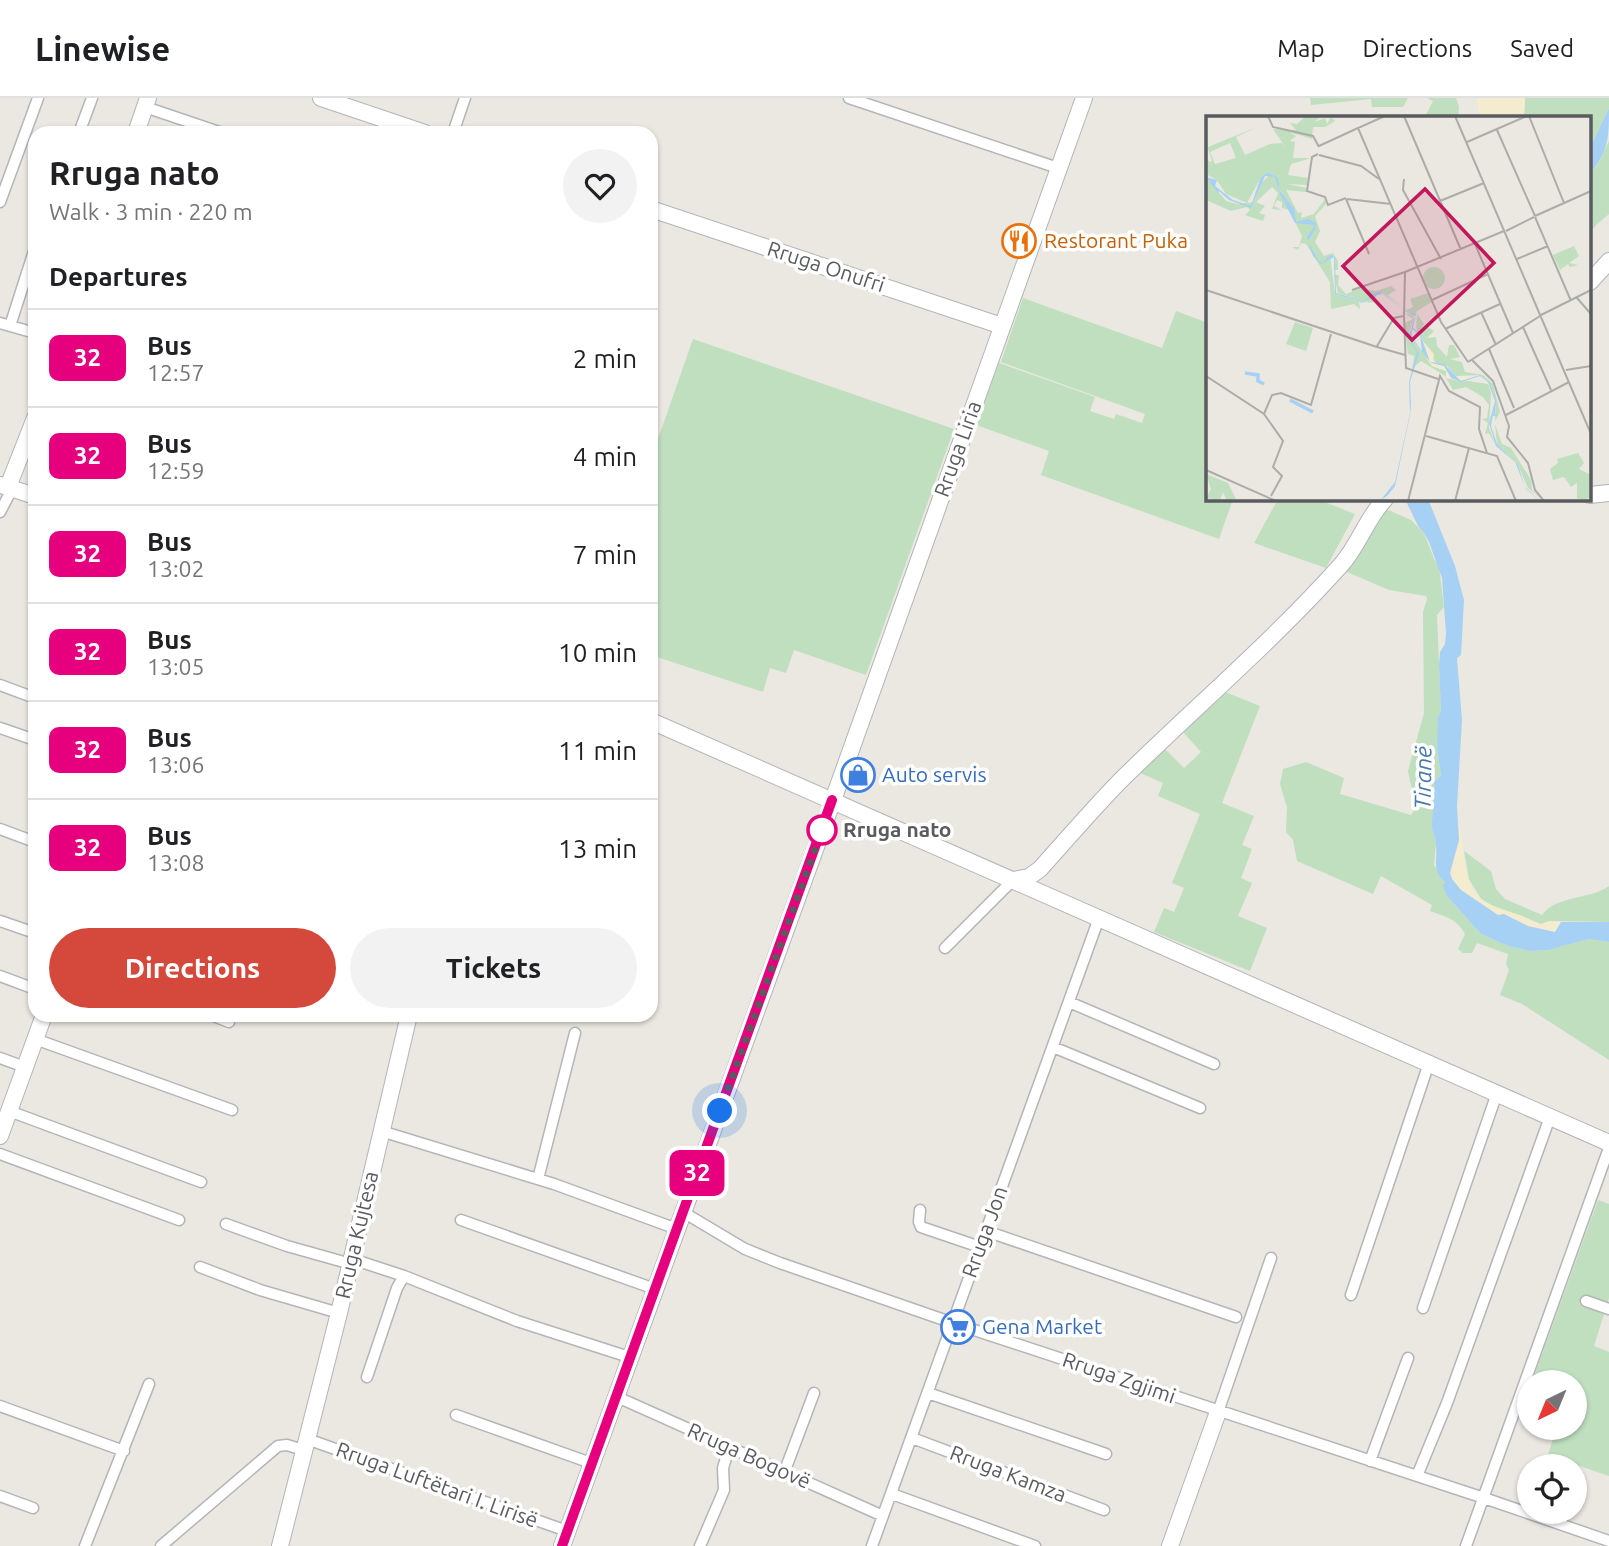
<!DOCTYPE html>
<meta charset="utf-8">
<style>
:root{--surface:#fff;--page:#f2f2f2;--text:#202124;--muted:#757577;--line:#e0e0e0;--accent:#d4493c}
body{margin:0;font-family:Ubuntu,sans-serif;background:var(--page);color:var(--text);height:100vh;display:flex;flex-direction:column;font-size:26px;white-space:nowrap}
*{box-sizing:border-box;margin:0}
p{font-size:23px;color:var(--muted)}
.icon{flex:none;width:38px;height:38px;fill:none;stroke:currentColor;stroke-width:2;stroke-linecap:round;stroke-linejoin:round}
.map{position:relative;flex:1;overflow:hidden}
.panel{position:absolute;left:28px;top:28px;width:630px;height:896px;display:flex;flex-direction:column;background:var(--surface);border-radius:21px;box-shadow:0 2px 5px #0004}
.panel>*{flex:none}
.badge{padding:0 14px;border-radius:10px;font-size:24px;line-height:46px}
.needle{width:46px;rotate:223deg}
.fabs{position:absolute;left:1517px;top:1272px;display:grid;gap:14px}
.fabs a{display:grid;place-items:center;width:70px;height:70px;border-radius:50%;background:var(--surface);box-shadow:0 2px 5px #0004;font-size:35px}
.you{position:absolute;width:35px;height:35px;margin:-18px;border:5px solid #fff;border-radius:50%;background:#1a73e8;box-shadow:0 0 0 10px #1a73e833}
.map>.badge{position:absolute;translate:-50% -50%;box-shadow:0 0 0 4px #fff}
h2{padding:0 21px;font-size:26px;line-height:63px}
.round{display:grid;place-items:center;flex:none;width:74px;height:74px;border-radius:37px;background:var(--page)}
.summary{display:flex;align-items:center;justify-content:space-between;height:119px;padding:0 21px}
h1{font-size:33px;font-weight:700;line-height:52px}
.primary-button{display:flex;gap:14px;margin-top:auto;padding:14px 21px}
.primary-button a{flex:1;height:80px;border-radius:42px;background:var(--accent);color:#fff;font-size:28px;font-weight:700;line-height:80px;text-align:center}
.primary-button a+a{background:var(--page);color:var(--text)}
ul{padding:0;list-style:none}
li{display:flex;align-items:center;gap:21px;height:98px;padding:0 21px;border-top:2px solid var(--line)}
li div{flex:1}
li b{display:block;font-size:26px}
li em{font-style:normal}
li .badge{min-width:77px;font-weight:700;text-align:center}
header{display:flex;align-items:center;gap:42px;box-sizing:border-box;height:98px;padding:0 35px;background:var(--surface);border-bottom:2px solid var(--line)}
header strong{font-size:33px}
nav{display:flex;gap:38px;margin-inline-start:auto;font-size:24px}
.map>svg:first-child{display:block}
.green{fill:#bfdfbf}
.sand{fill:#f5ecd0}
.water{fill:#a6d1f4}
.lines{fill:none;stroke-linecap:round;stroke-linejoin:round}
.street-casing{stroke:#b3b5b9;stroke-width:13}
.secondary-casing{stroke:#b2b4b9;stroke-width:18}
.street{stroke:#fff;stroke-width:10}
.secondary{stroke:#fff;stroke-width:16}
.line-casing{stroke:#fff;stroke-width:16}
.line{stroke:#e6007e;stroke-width:10}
.walk{stroke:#595b5f;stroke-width:7;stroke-dasharray:0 12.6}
.stop-dot{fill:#fff;stroke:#e6007e;stroke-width:3.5}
.labels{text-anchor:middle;stroke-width:7;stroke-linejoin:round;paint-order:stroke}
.food-label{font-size:21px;fill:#c56008;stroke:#fff;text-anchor:start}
.street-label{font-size:21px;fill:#595b5f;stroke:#fff}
.shop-label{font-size:21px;fill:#366cbe;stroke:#fff;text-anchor:start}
.stop-label{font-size:21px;font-weight:bold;fill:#595b5f;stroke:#fff;text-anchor:start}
.water-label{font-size:23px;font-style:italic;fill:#4a79ab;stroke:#fff}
.inset-river{fill:none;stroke:#a6d1f4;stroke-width:3.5}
.inset-road{fill:none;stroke:#acaca8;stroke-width:2}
.view{fill:#c2185b;fill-opacity:0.15;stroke:#c2185b;stroke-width:3.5}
.inset-edge{fill:none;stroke:#595b5f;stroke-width:3.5}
</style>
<header>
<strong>Linewise</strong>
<nav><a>Map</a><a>Directions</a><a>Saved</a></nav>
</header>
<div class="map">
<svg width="1609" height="1448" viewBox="0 0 1609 1448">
<rect width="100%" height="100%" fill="#eae8e0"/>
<path class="green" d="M 1310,0 L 1408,0 L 1403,9 L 1372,9 L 1371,1 L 1311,7 Z
M 1427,0 L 1456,0 L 1459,8 L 1458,19 L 1425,19 L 1433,3 Z
M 1525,0 L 1609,0 L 1609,10 L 1590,50 L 1590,19 L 1524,19 Z
M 1609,43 L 1609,116 L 1597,126 L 1590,135 L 1590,76 L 1598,66 Z
M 1023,200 L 1162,250 L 1176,213 L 1208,225 L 1208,401 L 1233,401 L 1219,441 L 1041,377 L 1049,353 L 976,327 L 999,265 L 1095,299 L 1090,313 L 1114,321 L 1116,316 L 1142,325 L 1145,316 L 1001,264 Z
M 693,241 L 954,331 L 866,577 L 794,552 L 786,575 L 770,570 L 763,594 L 651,557 L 651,361 Z
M 1278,401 L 1317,401 L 1355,416 L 1326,470 L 1254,445 Z
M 1386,411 L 1411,422 L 1424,435 L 1434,461 L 1439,469 L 1444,509 L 1437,517 L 1441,614 L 1437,651 L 1441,677 L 1434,684 L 1436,708 L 1432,725 L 1436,746 L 1434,767 L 1445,784 L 1447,798 L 1481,836 L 1508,848 L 1531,853 L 1547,852 L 1589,841 L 1609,844 L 1609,962 L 1522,906 L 1500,897 L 1509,872 L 1506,866 L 1508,856 L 1477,845 L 1472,855 L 1463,855 L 1458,851 L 1465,836 C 1456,820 1446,819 1430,813 L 1432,807 L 1381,778 L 1373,796 L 1297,763 L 1293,742 L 1286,734 L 1287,710 L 1280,686 L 1283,671 L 1306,664 L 1344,680 L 1340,696 L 1411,717 L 1416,710 L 1408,673 L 1424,615 L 1423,514 L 1427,501 L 1426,498 L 1389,492 L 1347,474 Z
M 1225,594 L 1260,608 L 1222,705 L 1254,718 L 1242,747 L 1252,751 L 1241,780 L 1252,785 L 1238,818 L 1267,830 L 1250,873 L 1154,834 L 1164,810 L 1174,814 L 1184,790 L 1172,785 L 1200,716 L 1158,698 L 1163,685 L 1138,674 L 1164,650 L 1184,670 L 1201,654 L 1183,634 Z
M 1464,753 L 1491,773 L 1496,791 L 1505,801 L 1542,817 C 1557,797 1589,802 1609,788 L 1609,824 L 1550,823 L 1541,826 L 1516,816 L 1490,808 L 1481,801 L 1469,781 Z
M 1598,1102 L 1609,1106 L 1609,1200 L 1594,1248 L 1609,1254 L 1609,1378 L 1548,1357 L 1555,1334 L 1544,1330 L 1575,1330 L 1575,1284 L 1532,1284 Z"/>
<path class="sand" d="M 1477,0 L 1525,0 L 1524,19 L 1480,19 Z
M 1459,724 C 1463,738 1463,752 1465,767 C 1470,802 1487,806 1516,816 C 1525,818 1532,824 1541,826 L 1550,823 L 1561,824 L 1555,834 L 1527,828 L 1504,816 L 1498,817 L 1461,792 L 1452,781 L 1451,768 L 1459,742 Z"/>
<path class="water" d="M 1609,10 C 1609,39 1609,53 1590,76 L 1590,50 Z
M 1405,401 L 1428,401 L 1455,468 L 1464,502 L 1461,557 L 1457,560 L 1462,622 L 1457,708 L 1459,742 L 1450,775 L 1452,781 L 1461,792 L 1498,817 L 1504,816 L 1528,828 L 1555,834 L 1561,824 L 1609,824 L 1609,844 L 1589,841 L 1548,852 L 1530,853 L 1508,848 L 1481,836 L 1447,798 L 1443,788 L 1445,784 C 1431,772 1438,762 1436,747 C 1436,739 1431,732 1432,724 C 1433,710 1436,699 1434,684 L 1441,677 L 1437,651 L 1438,619 L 1441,614 L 1439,567 L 1440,554 L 1445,546 L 1446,535 L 1442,480 L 1429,444 L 1424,435 L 1418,428 Z"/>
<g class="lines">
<g class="street-casing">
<path id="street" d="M 849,0 L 1058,70
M 145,9 L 222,35
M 79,35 L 92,0
M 453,35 L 465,0
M 0,104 L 38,0
M 0,225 L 35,235
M 10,228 L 35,150
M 0,414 L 12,391
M 0,587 L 35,600
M 0,630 L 35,642
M 0,731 L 35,744
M 0,823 L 35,835
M 945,850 L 1013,782
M 0,878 L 35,891
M 1069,904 L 1214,966
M 211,917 L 229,924
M 35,941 L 232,1012
M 1053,949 L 1200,1010
M 0,960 L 25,969
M 9,1013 L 201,1084
M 381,1033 L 554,1086 L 677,1131
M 0,1056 L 179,1122
M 538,1081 L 575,935
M 920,1112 L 919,1124 L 921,1129 L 980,1149
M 683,1114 L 745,1151 L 780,1165 L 953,1225 L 1484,1400 L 1609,1443
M 461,1122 L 655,1191
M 226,1126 L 287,1148 L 351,1166
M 986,1133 L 1236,1219
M 352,1161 L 404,1178
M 200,1169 L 260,1192 L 339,1215
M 1351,1197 L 1429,965
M 1586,1203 L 1609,1211
M 1423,1210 L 1497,995
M 367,1279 L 397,1190 L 404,1178 L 517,1223 L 629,1259
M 928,1295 L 1106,1356
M 615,1298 L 883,1418
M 0,1308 L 124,1353
M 1218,1314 L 1271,1160
M 456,1317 L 591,1365
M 912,1340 L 1104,1412
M 307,1341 L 567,1433
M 1370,1363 L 1408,1260
M 784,1375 L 814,1295
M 1417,1378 L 1447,1305 L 1550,1019
M 892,1396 L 1035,1448
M 0,1398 L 33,1410
M 85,1448 L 149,1286
M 161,1448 L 278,1348 L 287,1347 L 303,1352
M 700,1448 L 724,1392 L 723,1370 L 729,1350
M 872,1448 L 1099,820
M 1466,1448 L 1609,1050"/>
</g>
<g class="secondary-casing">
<path id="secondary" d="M 321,0 L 425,35
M 136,35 L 148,0
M 651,111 L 1002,228
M 1590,184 L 1609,163
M 1,387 L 35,398
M 8,389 L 35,320
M 1590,397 L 1609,395
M 651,623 L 1609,1045
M 1013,782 L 1029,779 L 1040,771 C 1066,742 1092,712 1119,684 C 1193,611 1272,544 1341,467 C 1359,447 1366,421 1385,401
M 0,1038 L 44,917
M 280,1448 L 339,1215 L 409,917
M 562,1448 L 837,691 L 1084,0
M 1170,1448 L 1218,1314"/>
</g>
<use href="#street" class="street"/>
<use href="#secondary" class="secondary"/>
</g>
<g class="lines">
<g class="line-casing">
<path id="line" d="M 562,1448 L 832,702"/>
</g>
<use href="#line" class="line"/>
<path class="walk" d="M 720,1013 L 822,732"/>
</g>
<defs>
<g id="restaurant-ring" transform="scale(1.75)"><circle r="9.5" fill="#fff" stroke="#e8710a" stroke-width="1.5"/><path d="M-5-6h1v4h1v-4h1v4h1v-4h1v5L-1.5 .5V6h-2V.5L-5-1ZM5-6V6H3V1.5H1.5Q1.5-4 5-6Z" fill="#e8710a"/></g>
<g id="shop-ring" transform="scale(1.75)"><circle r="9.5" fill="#fff" stroke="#3f7fe0" stroke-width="1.5"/><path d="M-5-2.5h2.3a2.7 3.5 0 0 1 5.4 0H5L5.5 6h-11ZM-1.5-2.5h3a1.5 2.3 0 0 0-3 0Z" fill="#3f7fe0"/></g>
<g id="supermarket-ring" transform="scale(1.75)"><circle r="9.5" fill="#fff" stroke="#3f7fe0" stroke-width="1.5"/><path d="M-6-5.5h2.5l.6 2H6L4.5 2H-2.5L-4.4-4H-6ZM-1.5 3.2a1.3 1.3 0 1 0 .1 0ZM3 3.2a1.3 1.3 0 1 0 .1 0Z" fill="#3f7fe0"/></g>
</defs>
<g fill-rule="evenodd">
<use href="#restaurant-ring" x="1019" y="143"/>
<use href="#shop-ring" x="858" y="677"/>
<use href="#supermarket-ring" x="958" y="1229"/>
</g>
<circle class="stop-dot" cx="822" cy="732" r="14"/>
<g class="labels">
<g class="food-label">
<text x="1044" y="150">Restorant Puka</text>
</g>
<g class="street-label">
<text transform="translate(826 169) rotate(18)" y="7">Rruga Onufri</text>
<text transform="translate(958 351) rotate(-70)" y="7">Rruga Liria</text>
<text transform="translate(985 1134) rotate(-70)" y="7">Rruga Jon</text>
<text transform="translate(357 1137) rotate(-77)" y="7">Rruga Kujtesa</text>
<text transform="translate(1119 1280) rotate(19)" y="7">Rruga Zgjimi</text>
<text transform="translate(749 1358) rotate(24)" y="7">Rruga Bogovë</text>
<text transform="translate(1008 1376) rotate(21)" y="7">Rruga Kamza</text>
<text transform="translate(437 1387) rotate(20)" y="7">Rruga Luftëtari I. Lirisë</text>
</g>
<g class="shop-label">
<text x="882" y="684">Auto servis</text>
<text x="982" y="1236">Gena Market</text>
</g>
<g class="stop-label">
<text x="843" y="739">Rruga nato</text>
</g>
<g class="water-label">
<text transform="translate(1423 680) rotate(-89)" y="8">Tiranë</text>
</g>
</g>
<g transform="translate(1206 18)">
<rect width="385" height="385" fill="#eae8e0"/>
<path d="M 100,0 L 114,0 L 109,6 L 119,2 L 121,8 L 125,1 L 129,5 L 119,11 L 107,11 L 106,23 L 83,16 L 90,20 L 84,25 L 89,26 L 87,42 L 105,42 L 85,48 L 82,59 L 102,62 L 101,69 L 81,68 L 101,72 L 100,76 L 80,74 L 92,97 L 96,96 L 95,102 L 108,98 L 119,83 L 120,88 L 109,100 L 114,115 L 109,126 L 118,140 L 127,137 L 132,145 L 132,154 L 128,154 L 129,142 L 124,140 L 129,178 L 156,186 L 173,177 L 177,179 L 170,179 L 168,186 L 161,187 L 163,185 L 160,186 L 155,187 L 153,186 L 154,193 L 148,188 L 125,193 L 124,166 L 100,128 L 95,127 L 92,134 L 86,131 L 93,131 L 96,120 L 83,94 L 76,92 L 76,86 L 71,84 L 68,90 L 76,94 L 66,93 L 72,77 L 66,71 L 50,86 L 59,90 L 53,97 L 59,99 L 57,105 L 39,99 L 44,94 L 41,91 L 25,95 L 0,84 L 0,61 L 20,85 L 32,88 L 48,86 L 55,67 L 64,59 L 70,62 L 73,75 L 76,80 L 70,60 L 64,57 L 54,63 L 41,87 L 20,78 L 11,64 L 0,58 L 0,39 L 3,46 L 6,45 L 0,27 L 2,31 L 51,11 L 30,21 L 39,39 L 64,28 L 76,27 L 80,32 L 67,13 L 90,14 L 84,7 L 91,8 ZM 24,27 L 30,42 L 9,48 L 4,36 ZM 368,130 L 373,140 L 363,147 L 372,149 L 364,151 L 362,148 L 354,154 L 347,139 ZM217 162a11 11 0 1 1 22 0a11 11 0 1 1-22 0ZM 128,159 L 133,159 L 132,169 L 140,178 L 154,172 L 170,175 L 185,170 L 190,174 L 182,179 L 198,192 L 176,176 L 158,185 L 132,177 ZM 222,177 L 226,186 L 210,196 L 218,208 L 214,215 L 220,210 L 228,215 L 221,222 L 230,221 L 231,230 L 241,241 L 243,229 L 248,229 L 254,241 L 244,243 L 256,246 L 259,256 L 277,259 L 287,268 L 294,296 L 289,305 L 290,284 L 281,264 L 274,259 L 250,260 L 229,246 L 210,212 L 211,198 L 198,195 L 207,191 L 204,183 ZM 198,197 L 207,199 L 208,203 L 203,216 L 226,250 L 240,255 L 242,262 L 282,268 L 285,277 L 283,312 L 290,330 L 283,317 L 279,318 L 282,307 L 276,303 L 281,302 L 283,289 L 277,281 L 260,271 L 247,274 L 239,260 L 215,245 L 206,253 L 208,240 L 202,238 L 198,207 L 207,203 ZM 89,206 L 107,212 L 100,235 L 80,228 ZM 289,308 L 296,328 L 305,332 L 325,364 L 326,374 L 338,385 L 322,372 L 312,349 L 291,328 ZM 372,337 L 378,347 L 373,353 L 385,359 L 385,380 L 378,385 L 371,382 L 371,367 L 365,371 L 358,361 L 347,364 L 344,353 L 352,347 L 351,343 ZM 0,358 L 22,367 L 30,383 L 21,385 L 17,376 L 14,384 L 0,382 L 5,373 Z" fill="#bfdfbf" fill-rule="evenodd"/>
<path d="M 215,223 L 228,238 L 227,247 L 241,250 L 250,260 L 265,261 L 255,265 L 244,257 L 253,265 L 240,262 L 240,255 L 226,250 L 221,243 Z" fill="#f5ecd0"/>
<path d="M 63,57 L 70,60 L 72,63 L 74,75 L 88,93 L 90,106 L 102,103 L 110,107 L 110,112 L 102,125 L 112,144 L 116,147 L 124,139 L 127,140 L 129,142 L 130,177 L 158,185 L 170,176 L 176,176 L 197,195 L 176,177 L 157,186 L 129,178 L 128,141 L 115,148 L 107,140 L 101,121 L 109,109 L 89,107 L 74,78 L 69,61 L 59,60 L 45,92 L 23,84 L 13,75 L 12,77 L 0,61 L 11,64 L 9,70 L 27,84 L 45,90 L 54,63 L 59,58 ZM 198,195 L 210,198 L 207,212 L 214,217 L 224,246 L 238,248 L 255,265 L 274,259 L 283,266 L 290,284 L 289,299 L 293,300 L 287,300 L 288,292 L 285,310 L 291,328 L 312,349 L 319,371 L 334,385 L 320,373 L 309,346 L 290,330 L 283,307 L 289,285 L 282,266 L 274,260 L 255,266 L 245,262 L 238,250 L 225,247 L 216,236 L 214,219 L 206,213 L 205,225 L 213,237 L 204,266 L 205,289 L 204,299 L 189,370 L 182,379 L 174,385 L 189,366 L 204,297 L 203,266 L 211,236 L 204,225 L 203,219 L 209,200 Z" fill="#a6d1f4"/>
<path class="inset-river" d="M 39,257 L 52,259 L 52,265 L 58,268M 84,284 L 107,296"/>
<path class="inset-road" d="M 62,0 L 67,11 L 107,20 L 113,31M 179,0 L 152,12 L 235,206 L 262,246M 198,0 L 255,134M 249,0 L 385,318M 323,0 L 358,87M 291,14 L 329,100M 261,26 L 321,0M 113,30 L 152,12M 112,38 L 106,41 L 101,75 L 119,81 L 122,89 L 140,82M 113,39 L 155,50 L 173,63M 198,63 L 197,74 L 235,143M 140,83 L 163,138M 141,83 L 185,88M 234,85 L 278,67M 329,100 L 385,75M 329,101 L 365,185M 300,115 L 328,101M 269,128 L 307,217M 311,143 L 342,130M 0,174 L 171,231M 146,174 L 199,156M 371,182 L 385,198M 226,184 L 282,158M 275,196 L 290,229M 335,199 L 385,174M 198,200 L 200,252 L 232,263M 317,211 L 345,274M 239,213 L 294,188M 171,230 L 188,202 L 198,200 L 199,156 L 298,115M 171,231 L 199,239M 283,233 L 308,292M 266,244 L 287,265 L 303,310 L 301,321 L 322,347 L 329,374 L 338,385M 262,246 L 334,200M 360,254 L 385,250M 0,260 L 58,298 L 77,325 L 67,351 L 76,360 L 65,380M 58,298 L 66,279 L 75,277 L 105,289 L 125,218M 300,299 L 363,266M 220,320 L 291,340 L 310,385M 0,354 L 70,385M 202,385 L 234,260 L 243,275 L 274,291 L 273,313 L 281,337M 249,385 L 263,332"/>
<path class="view" d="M 219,73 L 288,147 L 206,224 L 137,150 Z"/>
<rect width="385" height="385" class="inset-edge"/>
</g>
</svg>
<div class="fabs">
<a><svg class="needle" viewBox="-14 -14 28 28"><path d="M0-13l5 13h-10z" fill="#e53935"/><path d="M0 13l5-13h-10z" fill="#757577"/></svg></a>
<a><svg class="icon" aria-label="locate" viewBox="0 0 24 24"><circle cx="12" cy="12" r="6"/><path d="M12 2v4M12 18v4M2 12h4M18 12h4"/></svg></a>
</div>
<div class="you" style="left:720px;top:1013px"></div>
<b class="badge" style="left:697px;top:1075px;background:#e6007e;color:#fff">32</b>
<section class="panel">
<div class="summary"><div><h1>Rruga nato</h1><p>Walk · 3 min · 220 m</p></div><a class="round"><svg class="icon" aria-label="heart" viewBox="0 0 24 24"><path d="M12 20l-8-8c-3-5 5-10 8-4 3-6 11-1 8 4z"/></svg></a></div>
<h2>Departures</h2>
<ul>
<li><span class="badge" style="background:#e6007e;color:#fff">32</span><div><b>Bus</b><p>12:57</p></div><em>2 min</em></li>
<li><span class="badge" style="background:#e6007e;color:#fff">32</span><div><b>Bus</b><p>12:59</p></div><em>4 min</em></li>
<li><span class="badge" style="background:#e6007e;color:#fff">32</span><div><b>Bus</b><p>13:02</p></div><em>7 min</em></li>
<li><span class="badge" style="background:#e6007e;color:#fff">32</span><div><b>Bus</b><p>13:05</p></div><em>10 min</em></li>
<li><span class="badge" style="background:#e6007e;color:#fff">32</span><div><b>Bus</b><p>13:06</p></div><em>11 min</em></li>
<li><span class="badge" style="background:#e6007e;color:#fff">32</span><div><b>Bus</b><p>13:08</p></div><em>13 min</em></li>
</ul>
<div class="primary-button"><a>Directions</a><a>Tickets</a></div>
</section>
</div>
